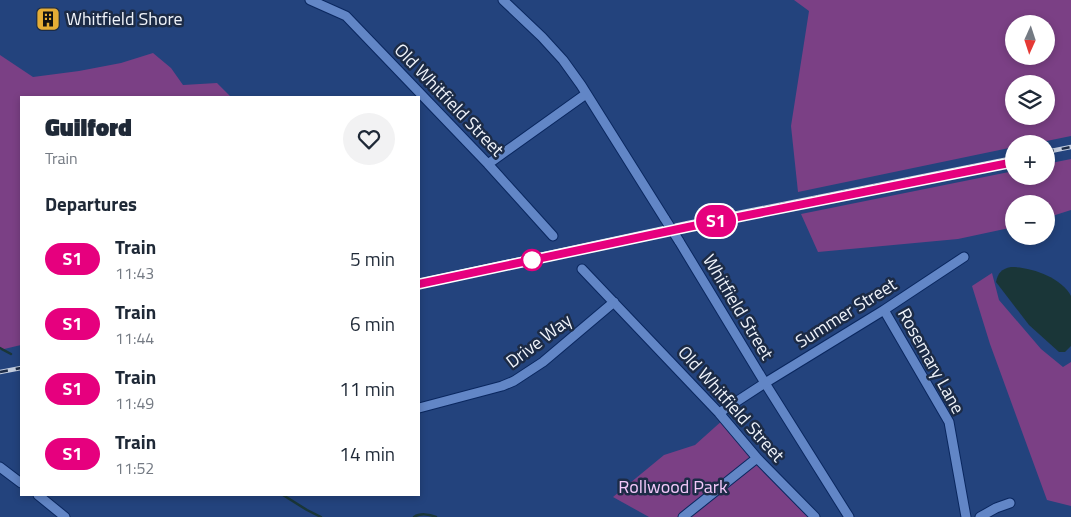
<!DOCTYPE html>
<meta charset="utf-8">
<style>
:root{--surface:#fff;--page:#f2f2f3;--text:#1f2937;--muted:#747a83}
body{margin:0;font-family:"Titillium Web",sans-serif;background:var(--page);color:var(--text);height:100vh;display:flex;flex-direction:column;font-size:19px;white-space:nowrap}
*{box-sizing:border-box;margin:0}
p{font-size:16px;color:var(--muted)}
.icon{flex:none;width:28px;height:28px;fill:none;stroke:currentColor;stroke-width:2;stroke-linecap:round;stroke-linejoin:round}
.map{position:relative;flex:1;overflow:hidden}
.details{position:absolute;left:20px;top:96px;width:400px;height:400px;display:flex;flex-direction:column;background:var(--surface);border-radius:0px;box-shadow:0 2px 8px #0003}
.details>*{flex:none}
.badge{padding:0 10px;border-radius:16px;font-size:18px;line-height:32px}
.needle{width:32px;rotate:183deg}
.controls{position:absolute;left:1005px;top:15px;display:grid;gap:10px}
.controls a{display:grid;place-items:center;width:50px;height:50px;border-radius:50%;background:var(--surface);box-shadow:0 2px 8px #0003;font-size:25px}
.map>.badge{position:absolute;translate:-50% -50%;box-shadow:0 0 0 2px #fff}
h2{padding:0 25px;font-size:19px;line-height:45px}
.round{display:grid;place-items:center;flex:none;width:52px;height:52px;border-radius:26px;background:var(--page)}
.summary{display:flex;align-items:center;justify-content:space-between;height:85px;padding:0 25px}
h1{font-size:24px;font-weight:800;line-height:38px}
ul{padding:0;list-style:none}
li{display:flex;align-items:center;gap:15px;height:65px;padding:0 25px}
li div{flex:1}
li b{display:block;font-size:19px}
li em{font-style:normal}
li .badge{min-width:55px;font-weight:700;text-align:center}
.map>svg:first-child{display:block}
.green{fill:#7b4085;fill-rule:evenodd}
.water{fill:#1a3638}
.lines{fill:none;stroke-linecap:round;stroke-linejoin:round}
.stream{stroke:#1a3638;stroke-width:2.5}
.minor-casing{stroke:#0a275f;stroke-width:11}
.minor{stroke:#6286c6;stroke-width:9}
.rail-casing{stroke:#c2ccde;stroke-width:4.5}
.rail{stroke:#1c2b46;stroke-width:2.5;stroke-dasharray:8;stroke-linecap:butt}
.minor-bridge-casing{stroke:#0a275f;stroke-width:11;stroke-linecap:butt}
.minor-bridge{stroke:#6286c6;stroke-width:9}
.line-casing{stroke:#fff;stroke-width:11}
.line{stroke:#e6007e;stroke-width:8}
.stop-dot{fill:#fff;stroke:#e6007e;stroke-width:2.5}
.labels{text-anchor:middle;stroke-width:5;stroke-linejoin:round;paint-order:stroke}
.poi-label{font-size:18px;fill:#eff3fa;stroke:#1c2b46;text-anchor:start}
.street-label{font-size:18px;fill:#eff3fa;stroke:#1c2b46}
.park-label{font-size:18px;fill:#f3c9fa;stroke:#1c2b46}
</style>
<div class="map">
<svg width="1071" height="517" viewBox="0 0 1071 517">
<rect width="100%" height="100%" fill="#23437d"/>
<path class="green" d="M 794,0 L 1071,0 L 1071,136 L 1032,144 L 1014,144 L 1014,147 L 798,192 L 791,126 L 809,11 ZM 1014,24 L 1046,24 L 1046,56 L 1014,56 ZM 1014,84 L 1046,84 L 1046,116 L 1014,116 Z
M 153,53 L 171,68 L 183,85 L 217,83 L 231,97 L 21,98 L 21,314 L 20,314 L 21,345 L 0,350 L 0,55 L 33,77 L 79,71 L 121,63 Z
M 1071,159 L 1071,210 L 1046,218 L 1046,204 L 1014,204 L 1014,227 L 958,239 L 818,252 L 801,214 L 1014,171 L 1014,176 L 1046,176 L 1046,164 Z
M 992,273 L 999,300 L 1041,349 L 1063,367 L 1071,362 L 1071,506 L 1047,500 L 990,344 L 972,286 Z
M 724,419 L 809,517 L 649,517 L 613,497 L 664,455 L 695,445 Z"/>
<path class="water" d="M 1011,267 C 1031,267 1061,277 1071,296 L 1071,346 L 1065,352 L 1059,352 L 1029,325 L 996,282 C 998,273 1001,269 1011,267 Z"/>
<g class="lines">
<path class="stream" d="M 0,348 L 11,354
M 283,495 L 307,510 L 321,517
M 414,517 C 420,513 429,514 436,517"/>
<g class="minor-casing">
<path id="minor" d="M 310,0 L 346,16 L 488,164 L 553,236
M 503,0 L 542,37 L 563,60 L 581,85 L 665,219
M 488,164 L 586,94
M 679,241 L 765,383 L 849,517
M 582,269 L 719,413 L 757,458 L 815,517
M 884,310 L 949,422 L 966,517
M 419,408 L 502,386 L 514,381 L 543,362 L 614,302
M 719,413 L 765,383 L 884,310 L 964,257
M 0,467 L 21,483
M 38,495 L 65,517
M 683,517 L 757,458
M 980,517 L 996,508 L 1010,503"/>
</g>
<use href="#minor" class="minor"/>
<g class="rail-casing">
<path id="rail" d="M 1046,152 L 1071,147
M 419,281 L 688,223 L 1014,158
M 0,372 L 21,368"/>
</g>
<use href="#rail" class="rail"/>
<g class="minor-bridge-casing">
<path id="minor-bridge" d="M 665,219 L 679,241"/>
</g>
<use href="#minor-bridge" class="minor-bridge"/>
</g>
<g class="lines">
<g class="line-casing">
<path id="line" d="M 419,284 L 688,227 L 1014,162"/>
</g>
<use href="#line" class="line"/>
</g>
<defs>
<g id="building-square" transform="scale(1.25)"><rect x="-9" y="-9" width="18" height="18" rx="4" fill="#e5ad35" stroke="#1c2b46"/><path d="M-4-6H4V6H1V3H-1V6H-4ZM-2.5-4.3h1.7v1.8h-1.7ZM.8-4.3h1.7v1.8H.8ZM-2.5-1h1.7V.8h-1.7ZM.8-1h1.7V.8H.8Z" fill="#111"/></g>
</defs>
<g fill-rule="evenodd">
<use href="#building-square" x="48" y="19"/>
</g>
<circle class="stop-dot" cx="532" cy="260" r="10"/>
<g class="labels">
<g class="poi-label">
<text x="66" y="25">Whitfield Shore</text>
</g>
<g class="street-label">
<text transform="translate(449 100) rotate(46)" y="6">Old Whitfield Street</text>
<text transform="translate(738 307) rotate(59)" y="6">Whitfield Street</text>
<text transform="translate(846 313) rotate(-32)" y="6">Summer Street</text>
<text transform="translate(539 341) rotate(-37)" y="6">Drive Way</text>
<text transform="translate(931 361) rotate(61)" y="6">Rosemary Lane</text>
<text transform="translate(731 404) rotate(48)" y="6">Old Whitfield Street</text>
</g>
<g class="park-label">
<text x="673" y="493">Rollwood Park</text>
</g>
</g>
</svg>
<div class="controls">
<a><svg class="needle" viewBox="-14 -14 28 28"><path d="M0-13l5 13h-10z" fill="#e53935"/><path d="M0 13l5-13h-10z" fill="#747a83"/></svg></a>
<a><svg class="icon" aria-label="layers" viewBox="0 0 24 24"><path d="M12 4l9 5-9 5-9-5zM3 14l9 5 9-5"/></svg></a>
<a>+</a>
<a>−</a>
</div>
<b class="badge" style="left:716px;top:221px;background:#e6007e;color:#fff">S1</b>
<section class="details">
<div class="summary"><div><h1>Guilford</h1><p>Train</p></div><a class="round"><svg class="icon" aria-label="heart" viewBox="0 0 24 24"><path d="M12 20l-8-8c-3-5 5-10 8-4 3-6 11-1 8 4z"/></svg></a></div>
<h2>Departures</h2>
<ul>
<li><span class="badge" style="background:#e6007e;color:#fff">S1</span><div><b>Train</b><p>11:43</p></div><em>5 min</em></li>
<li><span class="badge" style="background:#e6007e;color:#fff">S1</span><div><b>Train</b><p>11:44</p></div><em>6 min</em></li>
<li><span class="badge" style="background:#e6007e;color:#fff">S1</span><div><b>Train</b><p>11:49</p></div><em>11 min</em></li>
<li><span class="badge" style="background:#e6007e;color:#fff">S1</span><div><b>Train</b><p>11:52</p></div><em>14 min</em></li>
</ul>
</section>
</div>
